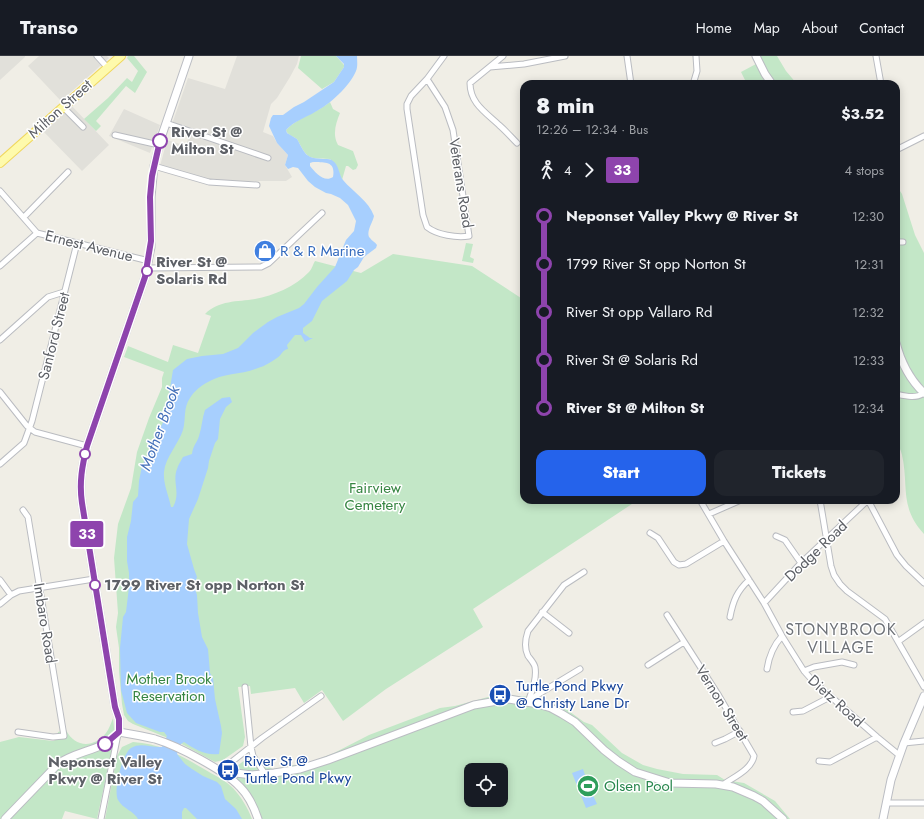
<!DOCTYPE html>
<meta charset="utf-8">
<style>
:root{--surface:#171b24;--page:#20242c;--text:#f1f3f6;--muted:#9ea1a6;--line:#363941;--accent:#2563eb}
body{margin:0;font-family:Jost,sans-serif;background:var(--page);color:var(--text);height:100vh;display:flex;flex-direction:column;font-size:15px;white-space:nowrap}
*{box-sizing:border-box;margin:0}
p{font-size:13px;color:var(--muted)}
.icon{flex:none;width:22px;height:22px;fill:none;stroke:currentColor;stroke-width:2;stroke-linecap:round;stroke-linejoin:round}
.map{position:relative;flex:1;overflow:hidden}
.details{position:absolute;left:520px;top:24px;width:380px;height:424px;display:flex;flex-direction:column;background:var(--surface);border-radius:12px;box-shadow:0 2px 10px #0003}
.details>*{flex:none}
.badge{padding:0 8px;border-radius:3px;font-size:14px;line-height:26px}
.fabs{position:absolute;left:464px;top:707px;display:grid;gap:8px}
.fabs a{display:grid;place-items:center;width:44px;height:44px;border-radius:8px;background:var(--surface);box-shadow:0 2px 10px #0003;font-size:20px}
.map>.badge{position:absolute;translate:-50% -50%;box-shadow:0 0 0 2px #fff}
.legs{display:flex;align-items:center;gap:6px;height:44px;padding:0 16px;font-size:13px}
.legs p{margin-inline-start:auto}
.headline{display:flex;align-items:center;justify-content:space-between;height:68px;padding:0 16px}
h1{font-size:22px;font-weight:800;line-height:30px}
.primary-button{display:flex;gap:8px;margin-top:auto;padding:8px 16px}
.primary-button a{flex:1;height:46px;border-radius:12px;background:var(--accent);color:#fff;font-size:16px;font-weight:800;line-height:46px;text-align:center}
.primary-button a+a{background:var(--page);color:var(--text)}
ul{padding:0 16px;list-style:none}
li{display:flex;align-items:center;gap:14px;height:48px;font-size:15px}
li i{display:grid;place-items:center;width:6px;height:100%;margin:0 5px;background:currentColor}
li i::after{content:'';width:10px;height:10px;margin:-5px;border:3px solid;border-radius:50%;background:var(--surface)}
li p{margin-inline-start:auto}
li:first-child i{background:linear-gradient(#0000 50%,currentColor 0)}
li:last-child i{background:linear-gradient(currentColor 50%,#0000 0)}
header{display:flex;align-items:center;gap:24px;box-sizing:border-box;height:56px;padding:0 20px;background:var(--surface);border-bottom:1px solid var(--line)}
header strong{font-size:19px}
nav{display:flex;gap:22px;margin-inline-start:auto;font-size:14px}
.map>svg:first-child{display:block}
.industrial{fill:#e1e0da}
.green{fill:#c3e7c7;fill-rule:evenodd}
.water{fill:#a7cffe;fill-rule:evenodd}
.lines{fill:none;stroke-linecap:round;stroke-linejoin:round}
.street-casing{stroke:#babcc1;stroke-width:7}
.secondary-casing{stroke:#bbbdc3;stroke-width:9}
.primary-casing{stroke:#f0d75e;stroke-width:10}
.street{stroke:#fff;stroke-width:5}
.secondary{stroke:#fff;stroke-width:7}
.primary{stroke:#fefaac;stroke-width:8}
.line-1-casing{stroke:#fff;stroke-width:9}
.line-1{stroke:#8e44ad;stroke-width:6}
.stop-1-dot{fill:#fff;stroke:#8e44ad;stroke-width:2}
.labels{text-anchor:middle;stroke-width:3;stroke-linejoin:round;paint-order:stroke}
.street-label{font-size:15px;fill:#5d6066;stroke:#fff}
.stop-label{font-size:15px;font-weight:bold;fill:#5d6066;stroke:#fff;text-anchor:start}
.shop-label{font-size:15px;fill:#366cbe;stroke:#fff;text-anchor:start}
.park-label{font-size:15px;fill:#368542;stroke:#fff}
.transit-label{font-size:15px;fill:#164399;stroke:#fff;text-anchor:start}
.leisure-label{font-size:15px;fill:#27864d;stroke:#fff;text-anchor:start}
.water-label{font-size:16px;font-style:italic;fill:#4672ba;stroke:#fff}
.neighbourhood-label{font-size:16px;letter-spacing:1px;fill:#6e7278;stroke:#fff}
</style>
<header>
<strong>Transo</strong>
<nav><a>Home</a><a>Map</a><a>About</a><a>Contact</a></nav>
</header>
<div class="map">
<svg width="924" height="763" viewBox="0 0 924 763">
<rect width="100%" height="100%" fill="#f0eee6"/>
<path class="industrial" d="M 0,0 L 25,0 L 25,1 L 0,24 Z
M 39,0 L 107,0 L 109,2 L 61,45 L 28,10 Z
M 237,0 L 299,0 L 297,8 L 290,21 L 277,42 L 271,48 L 263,76 L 273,80 L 277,87 L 288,99 L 285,109 L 292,121 L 286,125 L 209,125 L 160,110 L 167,84 L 186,90 L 190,77 L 171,71 L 188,22 L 225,33 Z
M 70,48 L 109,89 L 82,115 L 42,74 Z
M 124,53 L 160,69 L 150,97 L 109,80 Z"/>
<path class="green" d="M 128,0 L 134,0 L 147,16 L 135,37 L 126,30 L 96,65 L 101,70 L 96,75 L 84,63 L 108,42 L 127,22 L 132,26 L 138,15 L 127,2 Z
M 301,0 L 336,0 L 344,9 L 344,11 L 334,26 L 322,33 L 298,12 Z
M 753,0 L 777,0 L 786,15 L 797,28 L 747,28 L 741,16 L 756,8 Z
M 330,46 L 333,53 L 340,57 C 336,67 332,78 338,89 L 353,95 L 358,109 L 356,113 L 353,114 L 348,110 L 346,110 L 342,124 L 336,109 L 330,103 C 306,102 308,103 297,83 C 293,80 287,79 286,74 C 298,61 317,57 330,46 Z
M 896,129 L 902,138 L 915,179 L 924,197 L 924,478 C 899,451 909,430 902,399 C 901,394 898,389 896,384 Z
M 466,187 L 473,188 L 470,201 L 474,203 L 473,207 L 462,205 Z
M 393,198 L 472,210 L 524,244 L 524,444 L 638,444 L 473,553 L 483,571 L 386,633 L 343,665 L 322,634 L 304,647 L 295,632 L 251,638 L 250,630 L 238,631 L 245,681 L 243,690 L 223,704 L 215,706 L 178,686 L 133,668 L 128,665 L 124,659 L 122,648 L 119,615 L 119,592 L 116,571 L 118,557 L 114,502 L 118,468 L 131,432 L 137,396 L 149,362 L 162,331 L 162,322 L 164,316 L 124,301 L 128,290 L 168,306 L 173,289 L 198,297 L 211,260 L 205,258 C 219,244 237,246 255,243 C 273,240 296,230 309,216 C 312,213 313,208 315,205 L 361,217 Z
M 504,639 L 533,641 L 545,645 L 566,653 L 584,666 L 592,669 L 622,697 L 643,709 L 657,713 L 683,718 L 717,719 L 725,724 L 744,727 L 775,745 L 790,763 L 262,763 L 259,755 L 228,717 L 254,697 C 256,708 267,710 275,714 L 288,709 L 301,709 L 313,705 L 334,697 L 369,679 L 440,652 L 455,650 L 488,641 ZM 471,714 L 501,714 L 501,744 L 471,744 Z
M 113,662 L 115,680 L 97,763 L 65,755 L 62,763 L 0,763 L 0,686 L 19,681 L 53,685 L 57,683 L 58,676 L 66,674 C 75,692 94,692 106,677 C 109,673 111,667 113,662 Z
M 133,686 C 162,688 180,699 204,713 C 214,719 225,724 233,732 C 241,741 248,752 252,763 L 105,763 L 117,700 L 122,691 Z"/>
<path class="water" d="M 336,0 L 357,0 C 357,5 358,10 356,15 C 350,30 329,49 315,56 C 305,62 294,65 286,74 L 287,77 L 297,83 C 306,99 305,102 324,103 C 328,103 331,103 333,105 C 339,109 339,119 343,124 C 353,136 369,145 374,160 C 373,166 365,177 370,182 C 372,185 375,186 377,189 L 376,192 L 364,201 L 358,211 L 354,214 L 347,225 L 322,245 L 312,265 L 303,272 L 303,277 L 310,282 L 313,282 L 305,286 L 301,279 L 295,279 L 287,289 L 288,293 C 282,294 282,299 277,302 C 271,306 265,310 258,312 C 242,319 223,317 208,326 C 202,329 194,335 190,342 C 183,352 186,363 183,374 C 179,387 165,402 164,416 C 163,428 169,440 171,451 L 173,451 C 181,437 172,426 177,413 C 178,409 181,405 183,401 L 192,398 C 193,389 197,387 199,380 C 202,371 202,362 205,354 L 222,342 L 230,341 L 232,346 L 226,351 L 220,363 L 218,383 L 215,387 L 209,405 L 208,412 L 198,443 L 189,463 L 187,488 L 194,513 L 197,521 L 194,529 L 197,539 L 198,557 L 202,581 L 208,593 L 210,617 L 213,622 L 215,643 L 221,670 L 222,677 L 219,698 C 206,700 194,693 184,686 L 181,688 L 177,698 L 185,708 L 192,713 L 203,720 L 217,726 L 221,730 L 225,743 L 236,753 L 242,763 L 197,763 L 186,752 L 184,752 L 182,756 L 182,763 L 138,763 C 134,755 123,753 118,744 C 113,735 122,698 131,692 C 141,686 152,692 162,691 L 167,680 L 164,676 L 160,676 L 136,667 L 127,657 L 121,634 L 120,592 L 123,561 L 126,556 L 129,531 L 129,517 L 127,505 L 127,481 L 131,465 L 133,446 L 138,440 L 139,425 L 142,410 L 168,356 L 168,344 L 173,314 L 187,303 L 202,300 L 223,298 L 238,292 L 253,277 L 268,266 L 277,261 L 299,252 L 304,248 L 317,231 L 335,211 L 346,184 L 354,175 L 356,165 L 348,149 L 340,142 L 331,138 L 326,137 L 315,131 L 308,125 L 298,112 L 293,111 L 288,113 L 285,109 L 288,99 L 277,87 L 269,70 L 271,62 L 273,59 L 283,59 L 294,51 L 304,46 L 334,26 L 344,11 L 344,8 ZM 313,106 C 324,107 336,104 333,121 C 324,127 315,116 310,110 L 310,107 Z
M 583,713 L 587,725 L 595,723 L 599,732 L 591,735 L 597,748 L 586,752 L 572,717 Z"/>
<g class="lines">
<g class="street-casing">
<path id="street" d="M 97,0 L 107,11
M 503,0 L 470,27 C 470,47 485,56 499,69 C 506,75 511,81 517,87
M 627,0 L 631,28
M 876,0 L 881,28
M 490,11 L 524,8 L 565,0
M 427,23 L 445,51 L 453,74 L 469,180 C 457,182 437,179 427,171 L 423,159 L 407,53 L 407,48 L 411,40 L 427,23 L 444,0
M 694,25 L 697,15 L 696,0
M 63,51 L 83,71
M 166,67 L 268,102
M 115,79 L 159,89
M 896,94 L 924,80
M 154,110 L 209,126 L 257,129
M 0,135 L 37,177 L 149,205
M 24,161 L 68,116
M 896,186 L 903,186
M 0,210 L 37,177
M 147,212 L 261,211 L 269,207 L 322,157
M 0,284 L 48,241 L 64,236
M 0,336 L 27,370 L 35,376 L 87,390
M 896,338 C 905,340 916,343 924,337
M 0,408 L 24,387 L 32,365 L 77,187
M 700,444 L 724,485 L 764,547 L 782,580 L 804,615 L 813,625 L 877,681 L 899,699
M 820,444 L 831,510 L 834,519 L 840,528 L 847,535 L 885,563 L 924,631
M 868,444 L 897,499 L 906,510 L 924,527
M 709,458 L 741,444
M 650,477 L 658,482 L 674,506 L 679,509 L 686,508 L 724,485
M 776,480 L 785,484 L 801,507
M 0,524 L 11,539
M 764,547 L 801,507 L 868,444
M 0,548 L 11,539 L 19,535 L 94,523
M 542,556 L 569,577
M 667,559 L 719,640 L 754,700 C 752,713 734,721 724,728
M 730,561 C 733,545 737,535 749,524
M 899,585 L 924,567
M 648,609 L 684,586
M 767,613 C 769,600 773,590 782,580
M 804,615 L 814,611 L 842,606 L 854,609
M 245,631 L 251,691 L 253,700 L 265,718
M 529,645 L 537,639 L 580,613
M 528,646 C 532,635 537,623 535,611 C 534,607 531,604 528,600 C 524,592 525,584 528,575 L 564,529 L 584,516
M 793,656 L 803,655 L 830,641
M 18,676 L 53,681 L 64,680 L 28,461 L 23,454
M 715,687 L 725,683 L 740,675
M 904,687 L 924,685
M 819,705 L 830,706 L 877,681
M 220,715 L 262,682 L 321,640
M 886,747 L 924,747
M 101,763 L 118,678"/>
</g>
<g class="secondary-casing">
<path id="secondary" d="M 756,0 L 765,18 L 772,28
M 896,287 C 901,306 909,323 924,337
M 119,676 L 119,663 L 115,651 L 82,447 C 79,427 82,410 87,390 L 145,221 L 151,191 L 151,141 L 154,110 L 161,82 L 189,0
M 119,676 C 131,678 143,680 155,683 C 178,690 224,714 240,731 C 249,740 254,751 258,763
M 220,715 L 252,719 L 274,717 L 300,713 L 328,704 L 474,649 L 509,643 L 538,648 L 551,652 L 562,658 L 575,666 L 604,694 L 618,705 L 635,716 L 670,727 L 716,728 L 733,731 L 754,740 L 763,745 L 783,763
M 5,763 L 58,708 C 77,694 104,695 119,676
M 883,763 L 891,724 L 904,687 L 924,640"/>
</g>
<g class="primary-casing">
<path id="primary" d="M 0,107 L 121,0"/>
</g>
<use href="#street" class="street"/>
<use href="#secondary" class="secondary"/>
<use href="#primary" class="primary"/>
</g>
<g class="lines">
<g class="line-1-casing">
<path id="line-1" d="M 105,688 L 119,676 L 119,663 L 115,651 L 82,447 C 79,427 82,410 87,390 L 145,221 L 151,185 L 150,141 L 152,120 L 160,85"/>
</g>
<use href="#line-1" class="line-1"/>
</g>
<defs>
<g id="shop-disc" transform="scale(1.15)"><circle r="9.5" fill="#3f7fe0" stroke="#fff"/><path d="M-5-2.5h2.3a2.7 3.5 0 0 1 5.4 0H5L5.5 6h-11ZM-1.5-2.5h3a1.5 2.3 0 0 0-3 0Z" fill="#fff"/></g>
<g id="bus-disc" transform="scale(1.15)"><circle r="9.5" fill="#1a4fb4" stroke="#fff"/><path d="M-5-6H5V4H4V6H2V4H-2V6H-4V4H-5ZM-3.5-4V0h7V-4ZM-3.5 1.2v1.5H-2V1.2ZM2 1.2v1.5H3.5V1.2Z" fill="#fff"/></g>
<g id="stadium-disc" transform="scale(1.15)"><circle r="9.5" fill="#2e9e5b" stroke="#fff"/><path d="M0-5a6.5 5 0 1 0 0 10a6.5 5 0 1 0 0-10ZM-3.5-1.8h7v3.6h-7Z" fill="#fff"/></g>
</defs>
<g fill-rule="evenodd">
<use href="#shop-disc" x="265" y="195"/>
<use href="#bus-disc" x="500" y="639"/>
<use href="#bus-disc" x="228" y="714"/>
<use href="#stadium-disc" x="588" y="730"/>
</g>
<g class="stop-1-dot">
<circle cx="160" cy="85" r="7"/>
<circle cx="147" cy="215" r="5"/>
<circle cx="85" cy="398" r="5"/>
<circle cx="95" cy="529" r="5"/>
<circle cx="105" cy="688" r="7"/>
</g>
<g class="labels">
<g class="street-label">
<text transform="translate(60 53) rotate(-42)" y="5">Milton Street</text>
<text transform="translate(461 127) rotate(81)" y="5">Veterans Road</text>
<text transform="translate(89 190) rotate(14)" y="5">Ernest Avenue</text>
<text transform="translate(54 280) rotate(-76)" y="5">Sanford Street</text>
<text transform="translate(816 495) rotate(-44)" y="5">Dodge Road</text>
<text transform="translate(45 567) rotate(81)" y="5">Imbaro Road</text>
<text transform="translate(836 645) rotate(42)" y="5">Dietz Road</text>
<text transform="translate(722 647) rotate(58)" y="5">Vernon Street</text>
</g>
<g class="stop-label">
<text x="171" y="81">River St @<tspan x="171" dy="17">Milton St</tspan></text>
<text x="156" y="211">River St @<tspan x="156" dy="17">Solaris Rd</tspan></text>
<text x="104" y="534">1799 River St opp Norton St</text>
<text x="105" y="711" text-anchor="middle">Neponset Valley<tspan x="105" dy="17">Pkwy @ River St</tspan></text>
</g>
<g class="shop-label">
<text x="280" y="200">R &amp; R Marine</text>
</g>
<g class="park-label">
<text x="375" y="437">Fairview<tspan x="375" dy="17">Cemetery</tspan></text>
<text x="169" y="628">Mother Brook<tspan x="169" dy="17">Reservation</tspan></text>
</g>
<g class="transit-label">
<text x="516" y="635">Turtle Pond Pkwy<tspan x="516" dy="17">@ Christy Lane Dr</tspan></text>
<text x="244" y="710">River St @<tspan x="244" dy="17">Turtle Pond Pkwy</tspan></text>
</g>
<g class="leisure-label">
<text x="604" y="735">Olsen Pool</text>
</g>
<g class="water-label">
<text transform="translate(159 372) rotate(-70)" y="6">Mother Brook</text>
</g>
<g class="neighbourhood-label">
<text x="841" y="579">STONYBROOK<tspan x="841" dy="18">VILLAGE</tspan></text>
</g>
</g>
</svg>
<div class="fabs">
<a><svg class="icon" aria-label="locate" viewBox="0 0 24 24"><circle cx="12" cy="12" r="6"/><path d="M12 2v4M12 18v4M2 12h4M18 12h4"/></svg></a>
</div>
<b class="badge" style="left:87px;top:478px;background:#8e44ad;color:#fff">33</b>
<section class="details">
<div class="headline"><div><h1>8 min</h1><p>12:26 – 12:34 · Bus</p></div><b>$3.52</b></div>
<div class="legs"><svg class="icon" aria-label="walk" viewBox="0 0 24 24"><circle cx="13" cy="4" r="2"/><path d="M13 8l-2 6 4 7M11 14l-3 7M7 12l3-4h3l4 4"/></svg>4<svg class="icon" aria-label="forward" viewBox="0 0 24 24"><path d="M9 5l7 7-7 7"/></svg><b class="badge" style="background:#8e44ad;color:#fff">33</b><p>4 stops</p></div>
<ul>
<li><i style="color:#8e44ad"></i><b>Neponset Valley Pkwy @ River St</b><p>12:30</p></li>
<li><i style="color:#8e44ad"></i><span>1799 River St opp Norton St</span><p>12:31</p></li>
<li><i style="color:#8e44ad"></i><span>River St opp Vallaro Rd</span><p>12:32</p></li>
<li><i style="color:#8e44ad"></i><span>River St @ Solaris Rd</span><p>12:33</p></li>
<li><i style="color:#8e44ad"></i><b>River St @ Milton St</b><p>12:34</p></li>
</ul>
<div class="primary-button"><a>Start</a><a>Tickets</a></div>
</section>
</div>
